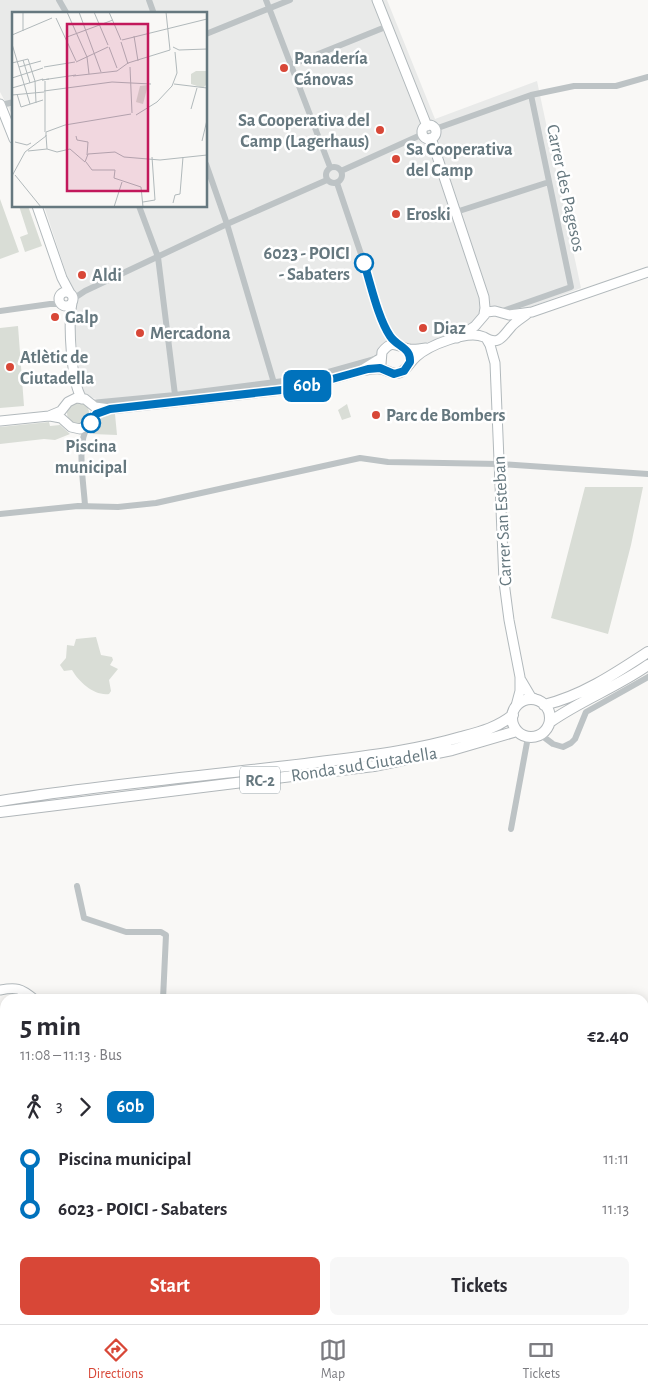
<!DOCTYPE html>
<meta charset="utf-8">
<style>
:root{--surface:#fff;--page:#f7f7f7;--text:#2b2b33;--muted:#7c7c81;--line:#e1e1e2;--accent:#d84737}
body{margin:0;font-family:"Alegreya Sans",sans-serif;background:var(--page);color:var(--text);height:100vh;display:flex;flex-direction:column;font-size:19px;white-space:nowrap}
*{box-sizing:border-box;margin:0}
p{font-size:16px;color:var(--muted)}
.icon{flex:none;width:28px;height:28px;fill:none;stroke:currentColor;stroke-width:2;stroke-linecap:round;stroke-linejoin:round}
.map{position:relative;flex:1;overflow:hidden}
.drawer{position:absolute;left:0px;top:994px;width:649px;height:331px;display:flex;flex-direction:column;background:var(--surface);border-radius:15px 15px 0 0;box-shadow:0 2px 12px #0003}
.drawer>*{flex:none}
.badge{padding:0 10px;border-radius:8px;font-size:18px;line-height:32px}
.map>.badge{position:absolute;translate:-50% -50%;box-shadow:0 0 0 2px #fff}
.legs{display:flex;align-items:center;gap:8px;height:55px;padding:0 20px;font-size:16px}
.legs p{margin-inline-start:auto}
.head{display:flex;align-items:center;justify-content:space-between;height:85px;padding:0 20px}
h1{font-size:28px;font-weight:600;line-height:38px}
.action{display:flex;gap:10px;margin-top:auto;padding:10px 20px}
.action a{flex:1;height:58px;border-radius:8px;background:var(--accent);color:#fff;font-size:20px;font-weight:600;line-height:58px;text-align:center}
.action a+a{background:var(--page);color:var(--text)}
ul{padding:0 20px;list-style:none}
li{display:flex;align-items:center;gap:18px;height:50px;font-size:19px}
li i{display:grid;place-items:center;width:8px;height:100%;margin:0 6px;background:currentColor}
li i::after{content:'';width:12px;height:12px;margin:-6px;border:4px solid;border-radius:50%;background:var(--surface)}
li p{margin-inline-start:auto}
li:first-child i{background:linear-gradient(#0000 50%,currentColor 0)}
li:last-child i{background:linear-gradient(currentColor 50%,#0000 0)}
.dock{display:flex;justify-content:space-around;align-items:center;height:70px;border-top:1px solid var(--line);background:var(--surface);font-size:14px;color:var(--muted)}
.dock a{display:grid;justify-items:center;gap:2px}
.dock .current{color:var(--accent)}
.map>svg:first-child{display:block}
.built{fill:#e9eae9}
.green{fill:#d9ddd6}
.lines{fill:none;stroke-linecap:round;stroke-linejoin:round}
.secondary-casing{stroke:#b2b9bc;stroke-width:11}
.primary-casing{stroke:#b1b7ba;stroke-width:12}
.street{stroke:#bdc3c5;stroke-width:6}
.secondary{stroke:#fff;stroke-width:9}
.primary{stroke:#fff;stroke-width:10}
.line-1-casing{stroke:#fff;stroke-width:11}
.line-1{stroke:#0072bc;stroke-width:8}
.poi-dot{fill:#d84737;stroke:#fff;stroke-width:2}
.stop-1-dot{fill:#fff;stroke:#0072bc;stroke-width:2.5}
.labels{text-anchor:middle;stroke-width:5;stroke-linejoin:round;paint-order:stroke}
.shield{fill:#fff;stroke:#94a0a5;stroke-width:1}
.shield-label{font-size:16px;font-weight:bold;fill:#66787f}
.poi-label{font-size:18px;font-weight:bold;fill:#66787f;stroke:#fff;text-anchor:start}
.street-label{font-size:18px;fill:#66787f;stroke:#fff}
.stop-label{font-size:18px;font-weight:bold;fill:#66787f;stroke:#fff;text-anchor:end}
.inset-road{fill:none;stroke:#b1b9bb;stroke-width:1}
.view{fill:#c2185b;fill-opacity:0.15;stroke:#c2185b;stroke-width:2.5}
.inset-edge{fill:none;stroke:#66787f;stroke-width:2.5}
</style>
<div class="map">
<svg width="648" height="1324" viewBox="0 0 648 1324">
<rect width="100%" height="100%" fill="#f9f8f6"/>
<path class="built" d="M 0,0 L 387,0 L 435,119 L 537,81 L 581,288 L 520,311 L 493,306 L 482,310 L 476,321 L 464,331 L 419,345 L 412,346 L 397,339 L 383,343 L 372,363 L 333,376 L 304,383 L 104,406 L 96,399 L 82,394 L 70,285 L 44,206 L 206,206 L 206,14 L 14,14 L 14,118 L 0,92 Z"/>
<path class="green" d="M 0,199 L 19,252 L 0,259 Z
M 19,206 L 28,206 L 42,246 L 25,252 L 20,237 L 28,234 Z
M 18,326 L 24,406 L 0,408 L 0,328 Z
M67 413a11 11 0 1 1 22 0a11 11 0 1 1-22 0Z
M 347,404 L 351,417 L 342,420 L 338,410 Z
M 115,414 L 117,435 L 92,434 L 99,428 L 97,427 C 100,416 105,415 115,414 Z
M 49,422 L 50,426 L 60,425 L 70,434 L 55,440 L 44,439 L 0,444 L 0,427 Z
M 585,487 L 643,487 L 631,545 L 608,634 L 551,618 Z
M 96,637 L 101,655 L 112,657 L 113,660 L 110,665 L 118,669 L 109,680 L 111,691 L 109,694 C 94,696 79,682 72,670 L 64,671 L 60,665 L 66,658 L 67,645 L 74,646 L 76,639 Z"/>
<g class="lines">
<g class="secondary-casing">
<path id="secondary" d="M 377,0 L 427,126
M 0,104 L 14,139
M422 132a7 7 0 1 1 14 0a7 7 0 1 1-14 0Z
M 431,138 L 484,297 L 485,308 L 484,314
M 37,206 L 62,278 L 70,293
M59 299a7 7 0 1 1 14 0a7 7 0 1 1-14 0Z
M 72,303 C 68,324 71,382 82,399
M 484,337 C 499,346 502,337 511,327 C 515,322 522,318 527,314
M 457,338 L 475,326 L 487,312 L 495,311 L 509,315 L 532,312 L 648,272
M 486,338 L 490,345 L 495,363 L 504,582 L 509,620 L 520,677 L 520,691 L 516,706
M 381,364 L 382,352 C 392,339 396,346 409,349 C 414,350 420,349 426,348
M 366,370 C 371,369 376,368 381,369 C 388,370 392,375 399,373 C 407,370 410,362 416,357 C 429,345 467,330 484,337
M 50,416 L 61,418 L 71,427 L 80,429 L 89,424 L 96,414 L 105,410
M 0,421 L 49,416 L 61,411 L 68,402 L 76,398 L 85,399 L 95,407 L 110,409 L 300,388 L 360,371 L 381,358
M 521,680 L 531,697 L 537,700
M 0,990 C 16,987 21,988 34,999
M 644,1057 L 648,1057"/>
</g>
<g class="primary-casing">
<path id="primary" d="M512 718a19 19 0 1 1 38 0a19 19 0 1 1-38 0Z
M 544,705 C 582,696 616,673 648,652
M 550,722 C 581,700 617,687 648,665
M 0,801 C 101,785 203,776 305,764 C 357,757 410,752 461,737 C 480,732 497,728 513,715
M 0,812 L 374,766 L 452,750 L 517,731"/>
</g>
<path class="street" d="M 59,0 L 67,14
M 149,0 L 154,14
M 266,0 L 330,167
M 206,34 L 290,0
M 291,65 L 388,26
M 1,105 L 14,102
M 435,129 L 531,95 L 574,86 L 616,86 L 648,77
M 206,164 L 227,224 L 274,383
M326 175a8 8 0 1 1 16 0a8 8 0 1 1-16 0Z
M 341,171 L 423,134
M 337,183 L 385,325 L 390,335 L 397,344
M 139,206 L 158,257 L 175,395
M 456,212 L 549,182
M 73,299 L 85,291 L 227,224 L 327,180
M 0,311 L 50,304 L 62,304
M 500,312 L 571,287 L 531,95
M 91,403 L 175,395 L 307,378 L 375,359
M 85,506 C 84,485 76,443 88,426
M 0,514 L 78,506 L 118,507 L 156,503 L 360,458 L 388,462 L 499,464 L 648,474
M 541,735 L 553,744 L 563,747 L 571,743 L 575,739 L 586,712 L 648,677
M 511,829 L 528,737
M 77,886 L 84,918 L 126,932 L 161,932 L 166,935 L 163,999
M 601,1320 L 601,1324
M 415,1324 L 415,1320"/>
<use href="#secondary" class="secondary"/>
<use href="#primary" class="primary"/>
</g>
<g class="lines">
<g class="line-1-casing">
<path id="line-1" d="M 91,423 L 96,414 L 110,409 L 300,388 L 368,369 L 380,368 L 394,374 L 404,371 L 410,362 C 411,347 397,347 390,336 C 378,318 371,285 364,263"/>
</g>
<use href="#line-1" class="line-1"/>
</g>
<g class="poi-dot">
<circle cx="284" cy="68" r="5"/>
<circle cx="380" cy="130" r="5"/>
<circle cx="396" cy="159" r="5"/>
<circle cx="396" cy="214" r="5"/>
<circle cx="82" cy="275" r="5"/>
<circle cx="55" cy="317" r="5"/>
<circle cx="423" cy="328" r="5"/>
<circle cx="140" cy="333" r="5"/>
<circle cx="10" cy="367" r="5"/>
<circle cx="376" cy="415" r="5"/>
</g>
<g class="stop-1-dot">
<circle cx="364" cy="263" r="9"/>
<circle cx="91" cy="423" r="9"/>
</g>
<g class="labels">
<rect class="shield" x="240" y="766.5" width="40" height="27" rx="4"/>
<g class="shield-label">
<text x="260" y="786">RC-2</text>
</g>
<g class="poi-label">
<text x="294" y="64">Panadería<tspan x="294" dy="21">Cánovas</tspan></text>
<text x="370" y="126" text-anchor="end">Sa Cooperativa del<tspan x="370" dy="21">Camp (Lagerhaus)</tspan></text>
<text x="406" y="155">Sa Cooperativa<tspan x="406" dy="21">del Camp</tspan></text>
<text x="406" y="220">Eroski</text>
<text x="92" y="281">Aldi</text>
<text x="65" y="323">Galp</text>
<text x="433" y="334">Diaz</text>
<text x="150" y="339">Mercadona</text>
<text x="20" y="363">Atlètic de<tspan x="20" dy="21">Ciutadella</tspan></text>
<text x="386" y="421">Parc de Bombers</text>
</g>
<g class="street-label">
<text transform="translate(566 188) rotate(78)" y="6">Carrer des Pagesos</text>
<text transform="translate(502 521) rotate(-93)" y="6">Carrer San Esteban</text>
<text transform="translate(364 764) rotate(-9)" y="6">Ronda sud Ciutadella</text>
</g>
<g class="stop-label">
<text x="350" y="259">6023 - POICI<tspan x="350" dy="21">- Sabaters</tspan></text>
<text x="91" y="452" text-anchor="middle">Piscina<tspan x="91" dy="21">municipal</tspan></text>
</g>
</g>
<g transform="translate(12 12)">
<rect width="195" height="195" fill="#f9f8f6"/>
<path d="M 184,59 L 195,59 L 195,72 L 191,76 L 179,72 L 179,62 ZM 136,73 L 131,92 L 124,90 L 128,74 Z" fill="#d9ddd6"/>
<path class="inset-road" d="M 55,0 L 75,45 L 77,62M 67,0 L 89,60M 82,0 L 96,33M 97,0 L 109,28M 44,6 L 64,49M 11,19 L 11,0M 0,23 L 40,6M 122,24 L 126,49M 55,25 L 101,8M 110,28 L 195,7M 109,30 L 116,52M 0,32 L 18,92M 97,35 L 105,56M 161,35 L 167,38 L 195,37M 11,48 L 18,71M 64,50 L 96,35M 0,51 L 16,47 L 23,69 L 24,91M 7,55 L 29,49M 32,55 L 63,50M 118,55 L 120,101M 61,64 L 105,59 L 116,51 L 158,38 L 154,0M 0,66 L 31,56M 37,67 L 30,68 L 64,63M 162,72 L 195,76M 0,76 L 31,67M 32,79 L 100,70 L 139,72M 5,82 L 9,95 L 31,88M 195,82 L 195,104M 0,83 L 32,80M 179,97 L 185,76M 124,103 L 145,90 L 160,74 L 165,61 L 163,40M 33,120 L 33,69M 34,120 L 53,113 L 119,102M 34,123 L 35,137 L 45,140 L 58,137 L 73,150 L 76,142 L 103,140 L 112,145 L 148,148 L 195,143M 64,124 L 65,128 L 76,130 L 75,143M 190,129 L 195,108M 3,130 L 15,133 L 19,131M 16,139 L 35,137M 74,150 L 80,158 L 103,158 L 102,166 L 129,175 L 131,195M 3,163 L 29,195M 0,164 L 13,140 L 34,124 L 34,120M 131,190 L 143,188 L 140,145M 161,191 L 163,183 L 168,182 L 171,145M 102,195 L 110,170"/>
<path class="view" d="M 55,12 L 136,12 L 136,179 L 55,179 Z"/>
<rect width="195" height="195" class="inset-edge"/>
</g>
</svg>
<b class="badge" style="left:307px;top:386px;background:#0072bc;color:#fff">60b</b>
<section class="drawer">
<div class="head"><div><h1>5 min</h1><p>11:08 – 11:13 · Bus</p></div><b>€2.40</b></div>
<div class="legs"><svg class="icon" aria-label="walk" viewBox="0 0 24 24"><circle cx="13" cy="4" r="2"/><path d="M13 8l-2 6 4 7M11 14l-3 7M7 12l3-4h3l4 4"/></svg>3<svg class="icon" aria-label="forward" viewBox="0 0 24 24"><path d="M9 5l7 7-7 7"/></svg><b class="badge" style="background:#0072bc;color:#fff">60b</b></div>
<ul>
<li><i style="color:#0072bc"></i><b>Piscina municipal</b><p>11:11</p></li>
<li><i style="color:#0072bc"></i><b>6023 - POICI - Sabaters</b><p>11:13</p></li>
</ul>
<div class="action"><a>Start</a><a>Tickets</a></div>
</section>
</div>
<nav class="dock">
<a class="current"><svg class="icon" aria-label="directions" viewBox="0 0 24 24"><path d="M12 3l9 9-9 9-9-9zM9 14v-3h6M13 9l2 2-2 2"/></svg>Directions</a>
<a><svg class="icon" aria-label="map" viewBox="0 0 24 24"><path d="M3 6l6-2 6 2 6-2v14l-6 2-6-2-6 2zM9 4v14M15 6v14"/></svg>Map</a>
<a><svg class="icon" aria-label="tickets" viewBox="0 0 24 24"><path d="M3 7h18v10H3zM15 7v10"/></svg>Tickets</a>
</nav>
